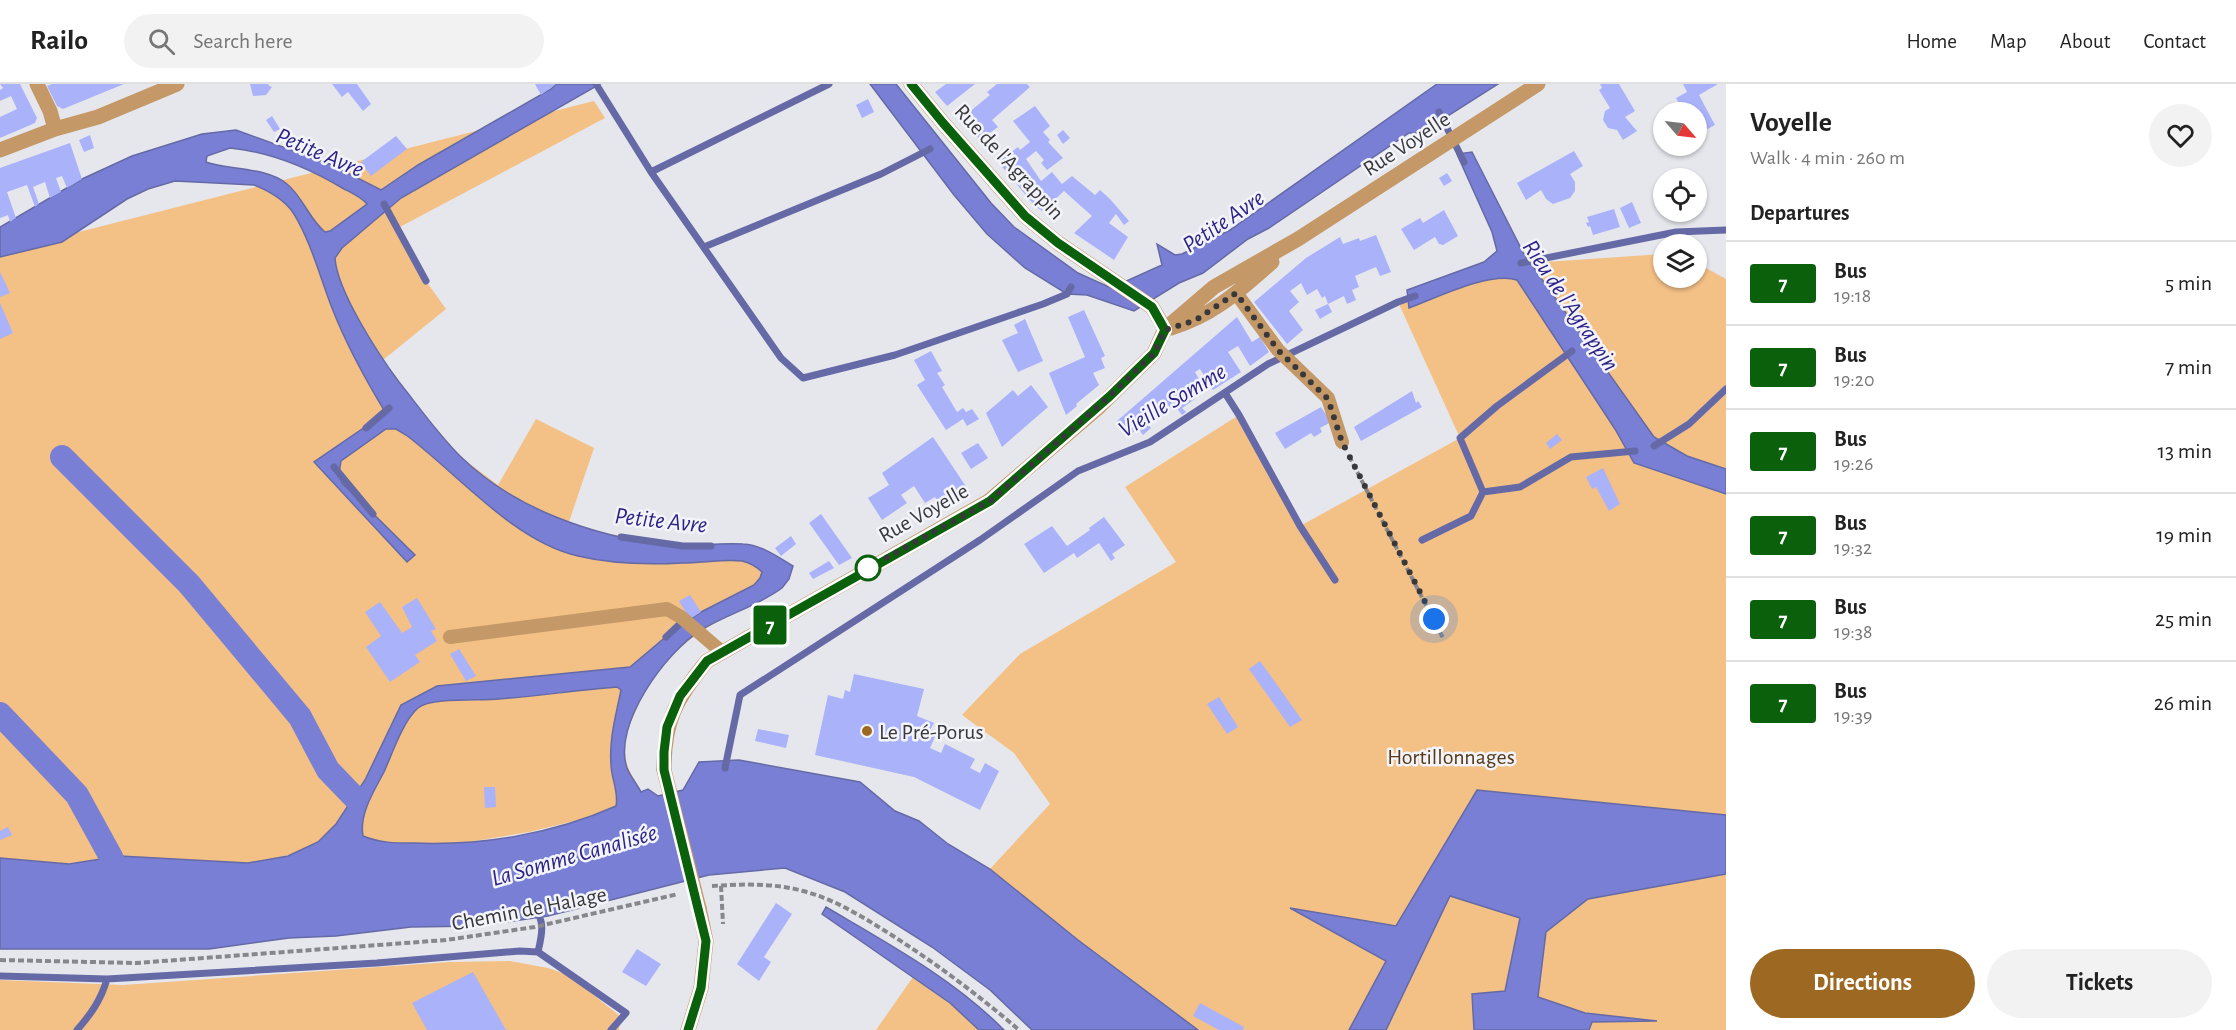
<!DOCTYPE html>
<meta charset="utf-8">
<style>
:root{--surface:#fff;--page:#f2f2f2;--text:#222;--muted:#767676;--line:#e0e0e0;--accent:#9d6821}
body{margin:0;font-family:"Alegreya Sans",sans-serif;background:var(--page);color:var(--text);height:100vh;display:flex;flex-direction:column;font-size:22px;white-space:nowrap}
*{box-sizing:border-box;margin:0}
p{font-size:20px;color:var(--muted)}
.icon{flex:none;width:33px;height:33px;fill:none;stroke:currentColor;stroke-width:2;stroke-linecap:round;stroke-linejoin:round}
.map{position:relative;flex:1;overflow:hidden}
.drawer{display:flex;flex-direction:column;background:var(--surface);width:510px}
.drawer>*{flex:none}
.badge{padding:0 12px;border-radius:4px;font-size:21px;line-height:39px}
.needle{width:39px;rotate:118deg}
.buttons{position:absolute;left:1653px;top:18px;display:grid;gap:12px}
.buttons a{display:grid;place-items:center;width:54px;height:54px;border-radius:50%;background:var(--surface);box-shadow:0 2px 4px #0004;font-size:30px}
.you{position:absolute;width:30px;height:30px;margin:-15px;border:4px solid #fff;border-radius:50%;background:#1a73e8;box-shadow:0 0 0 9px #1a73e833}
.map>.badge{position:absolute;translate:-50% -50%;box-shadow:0 0 0 3px #fff}
h2{padding:0 24px;font-size:22px;line-height:54px}
.round{display:grid;place-items:center;flex:none;width:63px;height:63px;border-radius:32px;background:var(--page)}
.summary{display:flex;align-items:center;justify-content:space-between;height:102px;padding:0 24px}
h1{font-size:28px;font-weight:700;line-height:45px}
.action{display:flex;gap:12px;margin-top:auto;padding:12px 24px}
.action a{flex:1;height:69px;border-radius:36px;background:var(--accent);color:#fff;font-size:24px;font-weight:700;line-height:69px;text-align:center}
.action a+a{background:var(--page);color:var(--text)}
ul{padding:0;list-style:none}
li{display:flex;align-items:center;gap:18px;height:84px;padding:0 24px;border-top:2px solid var(--line)}
li div{flex:1}
li b{display:block;font-size:22px}
li em{font-style:normal}
li .badge{min-width:66px;font-weight:700;text-align:center}
header{display:flex;align-items:center;gap:36px;box-sizing:border-box;height:84px;padding:0 30px;background:var(--surface);border-bottom:2px solid var(--line)}
header strong{font-size:28px}
nav{display:flex;gap:33px;margin-inline-start:auto;font-size:21px}
.search{width:420px;height:54px;background:var(--page);display:flex;align-items:center;gap:15px;box-sizing:border-box;padding:0 21px;border-radius:33px;color:var(--muted);font-size:22px}
main{display:flex;flex:1;min-height:0}
.map>svg:first-child{display:block}
.green{fill:#f3c086}
.water{fill:#787fd4;stroke:#656aa6;stroke-width:1.5;fill-rule:evenodd}
.lines{fill:none;stroke-linecap:round;stroke-linejoin:round}
.stream{stroke:#656aa6;stroke-width:7}
.canal{stroke:#787fd4;stroke-width:24}
.building{fill:#aab2fa}
.path{stroke:#87878b;stroke-width:4;stroke-dasharray:6 3;stroke-linecap:butt}
.service{stroke:#c49867;stroke-width:14}
.minor{stroke:#c49867;stroke-width:15}
.tertiary{stroke:#c49867;stroke-width:15}
.tertiary-bridge{stroke:#c49867;stroke-width:15}
.line-casing{stroke:#fff;stroke-width:14}
.line{stroke:#0b610b;stroke-width:9}
.walk{stroke:#38383b;stroke-width:6;stroke-dasharray:0 10.8}
.stop-dot{fill:#fff;stroke:#0b610b;stroke-width:3}
.poi-dot{fill:#9d6821;stroke:#f3f4fa;stroke-width:2}
.labels{text-anchor:middle;stroke-width:5;stroke-linejoin:round;paint-order:stroke}
.street-label{font-size:22px;fill:#38383b;stroke:#f3f4fa}
.poi-label{font-size:22px;fill:#38383b;stroke:#f3f4fa;text-anchor:start}
.park-label{font-size:22px;fill:#563a18;stroke:#f3f4fa}
.water-label{font-size:24px;font-style:italic;fill:#2d2387;stroke:#f3f4fa}
</style>
<header>
<strong>Railo</strong>
<div class="search"><svg class="icon" aria-label="search" viewBox="0 0 24 24"><circle cx="10" cy="10" r="6"/><path d="M15 15l6 6"/></svg>Search here</div>
<nav><a>Home</a><a>Map</a><a>About</a><a>Contact</a></nav>
</header>
<main>
<div class="map">
<svg width="1726" height="946" viewBox="0 0 1726 946">
<rect width="100%" height="100%" fill="#e6e7ed"/>
<path class="green" d="M 594,17 L 605,34 L 398,144 L 426,197 L 446,225 L 383,276 L 422,328 L 461,373 L 498,401 L 536,335 L 594,364 L 569,438 L 590,446 L 666,461 L 744,460 L 770,468 L 793,482 L 789,495 L 782,504 C 769,514 752,520 737,527 C 685,554 658,576 634,631 C 624,653 620,675 635,696 L 616,722 L 591,733 L 529,748 L 450,761 L 378,758 L 363,752 L 256,779 L 102,776 L 59,780 L 0,774 L 0,168 Z
M 1663,170 L 1664,194 L 1696,194 L 1697,179 L 1726,195 L 1726,946 L 1198,946 L 1078,856 L 990,785 L 1050,720 L 1014,669 L 962,631 L 1020,570 L 1176,478 L 1125,403 L 1239,331 L 1300,442 L 1460,354 L 1398,218 L 1516,180 Z
M 510,877 L 548,884 L 568,891 L 620,932 L 619,946 L 0,946 L 0,896 L 123,901 L 450,878 Z
M 913,893 L 950,919 L 979,946 L 876,946 Z"/>
<path class="water" d="M 556,0 L 600,0 L 401,114 L 342,164 L 335,174 C 337,207 379,271 399,298 C 419,323 438,350 460,372 C 514,425 593,452 666,461 C 692,464 718,458 743,460 C 762,461 778,473 793,482 L 789,495 L 782,504 C 758,522 727,530 701,546 C 666,568 612,641 627,684 C 630,692 637,700 641,708 L 648,705 L 658,712 L 683,706 L 699,678 L 739,676 L 860,698 L 895,727 L 919,737 L 948,760 L 990,785 L 1078,856 L 1198,946 L 1032,946 L 990,906 L 932,863 L 845,808 L 785,784 L 709,791 L 548,832 L 479,842 L 411,843 L 336,852 L 289,854 L 209,865 L 0,865 L 0,774 L 69,780 L 120,772 L 248,779 L 288,772 L 318,758 L 336,740 L 365,696 L 401,621 L 437,602 L 630,583 L 675,545 L 701,528 L 754,501 L 760,494 L 762,488 C 756,482 750,479 742,477 C 723,475 702,479 682,479 C 647,481 612,480 578,472 C 514,458 457,389 406,351 L 396,345 L 386,345 L 341,377 L 339,390 L 342,399 L 415,471 L 407,478 L 314,378 L 381,332 L 384,326 C 364,293 346,260 332,224 C 320,193 311,158 294,130 C 285,116 269,107 254,101 L 175,97 L 148,105 L 127,115 L 62,158 L 0,173 L 0,143 L 82,95 L 132,72 L 202,50 L 236,46 L 330,80 L 381,106 L 418,81 L 551,5 ZM 230,64 C 271,68 309,84 344,105 C 352,109 361,113 367,120 L 330,147 L 325,148 C 309,135 303,113 287,100 C 268,83 228,86 206,78 L 207,72 ZM 617,603 L 621,606 C 616,631 609,655 611,680 C 611,694 619,708 616,722 C 553,750 481,762 413,759 C 395,759 380,759 363,752 C 359,730 374,707 384,688 C 392,670 403,637 418,624 C 431,613 481,617 499,615 C 539,612 578,606 617,603 Z
M 870,0 L 896,0 L 991,119 L 1014,143 L 1078,189 L 1111,204 L 1162,181 L 1157,160 L 1175,171 L 1182,170 L 1230,146 L 1437,0 L 1498,0 L 1421,49 L 1409,49 L 1269,144 L 1248,155 L 1203,189 L 1179,199 L 1134,227 L 1087,211 L 1067,210 L 1025,184 L 987,150 L 954,111 Z
M 1472,68 L 1524,170 L 1654,353 L 1687,372 L 1726,385 L 1726,410 L 1634,379 L 1615,345 L 1517,196 C 1490,187 1436,214 1409,224 L 1407,206 L 1484,178 L 1497,167 L 1492,148 L 1457,70 Z
M 1477,706 L 1726,731 L 1726,790 L 1588,815 L 1546,848 L 1538,913 L 1585,929 L 1657,937 L 1592,938 L 1589,946 L 1474,946 L 1472,910 L 1505,907 L 1520,834 L 1450,812 L 1386,946 L 1349,946 L 1386,877 L 1290,824 L 1396,842 Z
M 826,823 C 887,859 954,895 1004,946 L 979,946 L 950,919 L 822,830 Z"/>
<g class="lines">
<path class="stream" d="M 596,0 L 651,88 L 781,274 L 803,294 L 895,271 L 1043,220 L 1067,210 L 1071,203
M 1439,28 L 1464,78
M 651,88 L 829,0
M 384,120 L 426,197
M 704,163 L 881,90 L 930,65
M 1521,179 L 1676,148 L 1726,146
M 1572,267 L 1497,322 L 1460,354 L 1483,408 L 1520,403 L 1571,373 L 1635,367
M 1225,309 L 1239,331 L 1300,442 L 1335,496
M 366,344 L 389,324
M 1654,362 L 1689,340 L 1726,305
M 334,383 L 373,430
M 621,453 L 683,462 L 711,462
M 1422,456 L 1471,432 L 1483,408
M 666,553 L 684,536
M 725,684 L 740,611 L 980,456 L 1078,387 L 1150,358 L 1268,280 L 1398,218 L 1415,212
M 535,826 C 546,837 541,854 538,868 L 626,929 L 611,946
M 0,892 L 107,895 L 377,879 L 520,867 L 538,868
M 77,946 C 91,930 101,916 107,895"/>
<path class="canal" d="M 62,373 L 189,500 L 300,633 L 328,686 L 355,714
M 0,630 L 77,711 L 111,773 L 123,801"/>
</g>
<path class="building" d="M 0,0 L 20,0 L 37,34 L 35,39 L 0,54 L 0,33 L 17,25 L 11,12 L 0,17 L 0,6 L 3,4 Z
M 52,0 L 124,0 L 63,25 L 57,22 L 47,2 Z
M 250,0 L 269,0 L 268,1 L 272,3 L 266,11 L 253,12 Z
M 332,0 L 357,0 L 371,20 L 363,27 L 348,8 L 342,13 Z
M 535,0 L 556,0 L 541,11 Z
M 946,0 L 975,0 L 947,22 L 935,8 Z
M 997,0 L 1027,0 L 1030,3 L 992,36 L 998,43 L 980,56 L 962,34 L 990,11 L 987,8 Z
M 1600,0 L 1619,0 L 1635,27 L 1625,33 L 1637,47 L 1623,56 L 1617,46 L 1608,44 L 1603,36 L 1605,27 L 1610,24 L 1599,6 L 1602,4 Z
M 1683,0 L 1718,0 L 1699,11 L 1715,41 L 1696,51 L 1696,28 L 1684,28 L 1676,14 L 1687,8 Z
M 868,15 L 874,28 L 862,34 L 856,21 Z
M 1035,22 L 1050,42 L 1043,48 L 1050,56 L 1048,58 L 1063,74 L 1047,86 L 1041,79 L 1044,76 L 1036,67 L 1026,75 L 1041,97 L 1052,88 L 1062,100 L 1072,92 L 1095,111 L 1100,106 L 1110,115 L 1129,137 L 1124,141 L 1116,130 L 1109,139 L 1128,153 L 1114,176 L 1074,149 L 1092,132 L 1064,107 L 1049,121 L 1056,127 L 1051,133 L 1035,122 L 998,78 L 1018,63 L 1020,66 L 1030,58 L 1013,37 Z
M 272,32 L 280,45 L 274,48 L 266,36 Z
M 1063,46 L 1070,54 L 1063,60 L 1057,51 Z
M 90,51 L 94,64 L 84,68 L 79,56 Z
M 396,52 L 407,65 L 371,92 L 361,78 Z
M 70,59 L 82,95 L 67,104 L 62,92 L 56,94 L 61,108 L 50,114 L 45,98 L 33,103 L 39,120 L 35,123 L 27,101 L 7,108 L 16,134 L 10,138 L 8,131 L 0,134 L 0,84 Z
M 1574,67 L 1583,82 L 1570,90 L 1575,98 L 1575,107 L 1570,114 L 1553,120 L 1546,115 L 1541,106 L 1526,116 L 1517,99 Z
M 1447,89 L 1452,97 L 1444,102 L 1439,94 Z
M 1632,118 L 1641,139 L 1629,144 L 1620,124 Z
M 1614,125 L 1620,143 L 1593,151 L 1590,142 L 1588,143 L 1586,139 L 1589,138 L 1587,133 Z
M 1444,126 L 1458,152 L 1443,161 L 1439,160 L 1435,153 L 1414,166 L 1401,145 L 1420,134 L 1423,139 Z
M 1376,151 L 1391,188 L 1380,192 L 1376,183 L 1355,192 L 1359,203 L 1352,206 L 1356,216 L 1347,220 L 1344,212 L 1328,220 L 1325,212 L 1322,214 L 1317,205 L 1307,211 L 1301,199 L 1290,207 L 1299,218 L 1289,227 L 1303,246 L 1287,260 L 1254,218 L 1306,174 L 1340,153 L 1343,160 L 1359,154 L 1360,157 Z
M 0,188 L 10,209 L 0,213 Z
M 0,219 L 13,249 L 0,255 Z
M 1328,220 L 1332,228 L 1320,235 L 1315,226 Z
M 1084,226 L 1105,272 L 1101,274 L 1105,284 L 1093,289 L 1099,301 L 1076,320 L 1077,322 L 1066,331 L 1049,289 L 1085,273 L 1068,233 Z
M 1237,233 L 1252,258 L 1260,253 L 1269,268 L 1250,282 L 1238,262 L 1228,268 L 1241,288 L 1213,306 L 1200,285 L 1195,288 L 1201,299 L 1190,305 L 1195,315 L 1182,324 L 1186,328 L 1182,331 L 1176,323 L 1172,326 L 1165,317 L 1152,329 L 1155,331 L 1146,338 L 1151,344 L 1143,351 L 1138,344 L 1129,352 L 1117,337 Z
M 1025,235 L 1043,277 L 1018,288 L 1002,256 L 1018,249 L 1014,241 Z
M 931,267 L 942,287 L 937,289 L 945,301 L 942,303 L 957,328 L 963,324 L 966,328 L 972,325 L 979,335 L 967,342 L 963,335 L 946,346 L 917,301 L 925,296 L 914,276 Z
M 1031,301 L 1048,323 L 1002,363 L 986,329 L 1013,306 L 1018,312 Z
M 1412,307 L 1416,319 L 1418,317 L 1422,323 L 1361,357 L 1354,343 Z
M 1321,323 L 1331,338 L 1320,344 L 1322,348 L 1314,353 L 1311,349 L 1285,365 L 1275,349 Z
M 1557,350 L 1562,356 L 1550,365 L 1546,359 Z
M 933,353 L 971,410 L 943,425 L 935,413 L 925,419 L 914,402 L 901,411 L 907,419 L 882,436 L 868,414 L 889,401 L 882,389 Z
M 978,359 L 988,374 L 971,385 L 961,369 Z
M 1603,384 L 1620,420 L 1609,427 L 1596,403 L 1592,405 L 1586,393 Z
M 821,430 L 852,474 L 839,481 L 809,439 Z
M 1104,433 L 1125,461 L 1112,470 L 1115,474 L 1111,477 L 1099,459 L 1077,474 L 1074,469 L 1044,489 L 1024,460 L 1052,442 L 1067,462 L 1090,446 L 1089,444 Z
M 791,452 L 796,460 L 781,472 L 775,464 Z
M 829,477 L 834,484 L 813,495 L 809,489 Z
M 690,511 L 701,528 L 690,535 L 679,517 Z
M 417,514 L 436,545 L 431,547 L 437,557 L 415,571 L 420,578 L 390,598 L 366,563 L 381,552 L 365,528 L 380,518 L 402,549 L 412,543 L 402,523 Z
M 459,565 L 476,592 L 466,597 L 450,570 Z
M 1260,577 L 1302,636 L 1290,643 L 1249,585 Z
M 854,590 L 924,605 L 917,632 L 934,639 L 930,646 L 937,648 L 930,664 L 941,669 L 945,660 L 975,675 L 970,684 L 980,689 L 985,679 L 999,687 L 980,726 L 914,693 L 815,671 L 828,611 L 843,615 L 845,606 L 850,608 Z
M 1219,613 L 1238,643 L 1227,650 L 1207,620 Z
M 758,645 L 789,651 L 786,664 L 755,657 Z
M 484,703 L 495,703 L 496,723 L 485,724 Z
M 8,743 L 12,751 L 0,756 L 0,747 Z
M 776,819 L 792,830 L 764,873 L 771,878 L 759,897 L 737,880 Z
M 637,865 L 661,880 L 646,902 L 622,888 Z
M 473,888 L 506,946 L 427,946 L 412,919 Z
M 1200,919 L 1244,943 L 1243,946 L 1219,946 L 1193,932 Z"/>
<g class="lines">
<path class="path" d="M 1349,372 L 1443,554
M 712,802 C 742,800 774,799 803,807 C 833,815 856,829 882,845 C 930,875 976,909 1019,946
M 721,802 L 723,840
M 0,876 L 136,879 L 446,856 L 535,843 L 678,810"/>
<path class="service" d="M 1236,209 L 1278,266 L 1328,314 L 1342,358
M 450,553 L 667,525 L 681,533 L 722,568"/>
<path class="minor" d="M 37,0 L 50,27 L 55,45
M 911,0 L 943,39 L 1025,132 L 1058,159 L 1152,223 L 1165,245
M 0,66 L 55,45 L 98,33 L 177,0"/>
<path class="tertiary" d="M 1171,244 C 1214,231 1239,207 1272,178
M 664,686 C 664,636 676,615 707,577 L 989,417 L 1100,322 L 1154,269 L 1165,245 L 1214,203 L 1298,155 L 1538,0
M 688,946 L 701,904 L 706,857 L 699,824"/>
<path class="tertiary-bridge" d="M 664,686 L 699,824"/>
</g>
<g class="lines">
<g class="line-casing">
<path id="line" d="M 688,946 L 701,904 L 706,857 L 664,686 L 664,668 L 667,643 L 680,612 L 707,577 L 990,417 L 1110,312 L 1154,269 L 1165,246 L 1152,223 L 1058,159 L 1025,132 L 943,39 L 911,0"/>
</g>
<use href="#line" class="line"/>
<path class="walk" d="M 868,484 L 990,417 L 1110,312 L 1154,269 L 1165,246 L 1196,236 L 1236,209 L 1278,266 L 1328,315 L 1342,358 L 1434,535"/>
</g>
<circle class="stop-dot" cx="868" cy="484" r="12"/>
<circle class="poi-dot" cx="867" cy="647" r="6"/>
<g class="labels">
<g class="street-label">
<text transform="translate(1406 59) rotate(-33)" y="8">Rue Voyelle</text>
<text transform="translate(1010 77) rotate(47)" y="8">Rue de l'Agrappin</text>
<text transform="translate(923 428) rotate(-29)" y="8">Rue Voyelle</text>
<text transform="translate(529 824) rotate(-11)" y="8">Chemin de Halage</text>
</g>
<g class="poi-label">
<text x="879" y="655">Le Pré-Porus</text>
</g>
<g class="park-label">
<text x="1451" y="680">Hortillonnages</text>
</g>
<g class="water-label">
<text transform="translate(320 68) rotate(23)" y="8">Petite Avre</text>
<text transform="translate(1223 137) rotate(-34)" y="8">Petite Avre</text>
<text transform="translate(1571 221) rotate(56)" y="8">Rieu de l'Agrappin</text>
<text transform="translate(1172 316) rotate(-31)" y="8">Vieille Somme</text>
<text transform="translate(661 436) rotate(6)" y="8">Petite Avre</text>
<text transform="translate(574 771) rotate(-16)" y="8">La Somme Canalisée</text>
</g>
</g>
</svg>
<div class="buttons">
<a><svg class="needle" viewBox="-14 -14 28 28"><path d="M0-13l5 13h-10z" fill="#e53935"/><path d="M0 13l5-13h-10z" fill="#767676"/></svg></a>
<a><svg class="icon" aria-label="locate" viewBox="0 0 24 24"><circle cx="12" cy="12" r="6"/><path d="M12 2v4M12 18v4M2 12h4M18 12h4"/></svg></a>
<a><svg class="icon" aria-label="layers" viewBox="0 0 24 24"><path d="M12 4l9 5-9 5-9-5zM3 14l9 5 9-5"/></svg></a>
</div>
<div class="you" style="left:1434px;top:535px"></div>
<b class="badge" style="left:770px;top:541px;background:#0b610b;color:#fff">7</b>
</div>
<section class="drawer">
<div class="summary"><div><h1>Voyelle</h1><p>Walk · 4 min · 260 m</p></div><a class="round"><svg class="icon" aria-label="heart" viewBox="0 0 24 24"><path d="M12 20l-8-8c-3-5 5-10 8-4 3-6 11-1 8 4z"/></svg></a></div>
<h2>Departures</h2>
<ul>
<li><span class="badge" style="background:#0b610b;color:#fff">7</span><div><b>Bus</b><p>19:18</p></div><em>5 min</em></li>
<li><span class="badge" style="background:#0b610b;color:#fff">7</span><div><b>Bus</b><p>19:20</p></div><em>7 min</em></li>
<li><span class="badge" style="background:#0b610b;color:#fff">7</span><div><b>Bus</b><p>19:26</p></div><em>13 min</em></li>
<li><span class="badge" style="background:#0b610b;color:#fff">7</span><div><b>Bus</b><p>19:32</p></div><em>19 min</em></li>
<li><span class="badge" style="background:#0b610b;color:#fff">7</span><div><b>Bus</b><p>19:38</p></div><em>25 min</em></li>
<li><span class="badge" style="background:#0b610b;color:#fff">7</span><div><b>Bus</b><p>19:39</p></div><em>26 min</em></li>
</ul>
<div class="action"><a>Directions</a><a>Tickets</a></div>
</section>
</main>
